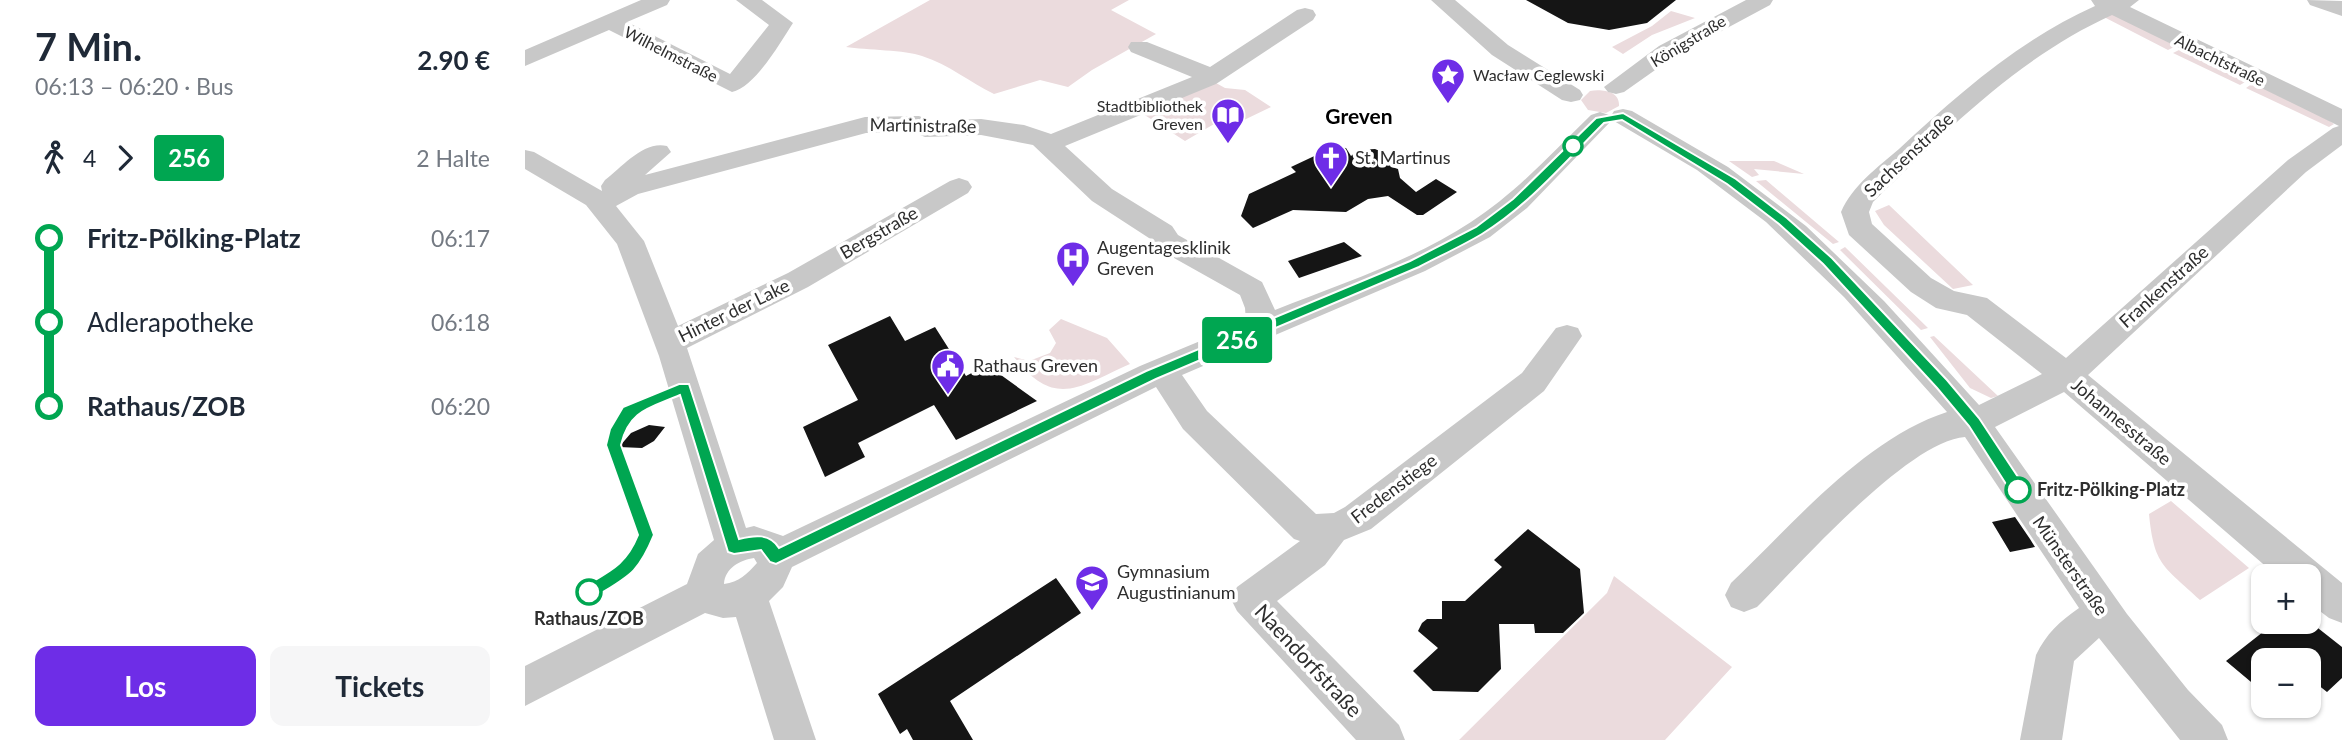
<!DOCTYPE html>
<html lang="de">
<meta charset="utf-8">
<style>
:root{--surface:#fff;--page:#f6f6f7;--text:#1f2937;--muted:#747a83;--accent:#6e2de7}
body{margin:0;font-family:Lato,sans-serif;background:var(--page);color:var(--text);height:100vh;display:flex;flex-direction:column;font-size:26px;white-space:nowrap}
*{box-sizing:border-box;margin:0}
p{font-size:23px;color:var(--muted)}
.icon{flex:none;width:38px;height:38px;fill:none;stroke:currentColor;stroke-width:2;stroke-linecap:round;stroke-linejoin:round}
.map{position:relative;flex:1;overflow:hidden}
.drawer{display:flex;flex-direction:column;background:var(--surface);width:525px}
.drawer>*{flex:none}
.badge{padding:0 14px;border-radius:5px;font-size:24px;line-height:46px}
.tools{position:absolute;left:1726px;top:564px;display:grid;gap:14px}
.tools a{display:grid;place-items:center;width:70px;height:70px;border-radius:14px;background:var(--surface);box-shadow:0 2px 5px #0004;font-size:35px}
.map>.badge{position:absolute;translate:-50% -50%;box-shadow:0 0 0 4px #fff}
.legs{display:flex;align-items:center;gap:10px;height:77px;padding:0 35px;font-size:23px}
.legs p{margin-inline-start:auto}
.overview{display:flex;align-items:center;justify-content:space-between;height:119px;padding:0 35px}
h1{font-size:38px;font-weight:700;line-height:52px}
.action{display:flex;gap:14px;margin-top:auto;padding:14px 35px}
.action a{flex:1;height:80px;border-radius:14px;background:var(--accent);color:#fff;font-size:28px;font-weight:700;line-height:80px;text-align:center}
.action a+a{background:var(--page);color:var(--text)}
ul{padding:0 35px;list-style:none}
li{display:flex;align-items:center;gap:24px;height:84px;font-size:26px}
li i{display:grid;place-items:center;width:10px;height:100%;margin:0 9px;background:currentColor}
li i::after{content:'';width:18px;height:18px;margin:-9px;border:5px solid;border-radius:50%;background:var(--surface)}
li p{margin-inline-start:auto}
li:first-child i{background:linear-gradient(#0000 50%,currentColor 0)}
li:last-child i{background:linear-gradient(currentColor 50%,#0000 0)}
main{display:flex;flex:1;min-height:0}
.map>svg:first-child{display:block}
.green{fill:#ebdbdd}
.building{fill:#151515}
.lines{fill:none;stroke-linecap:round;stroke-linejoin:round}
.minor{fill:#c8c8c8;fill-rule:evenodd}
.line-1{fill:#00a651;stroke:#fff;stroke-width:2}
.stop-1-dot{fill:#fff;stroke:#00a651;stroke-width:3.5}
.labels{text-anchor:middle;stroke-width:7;stroke-linejoin:round;paint-order:stroke}
.far-street-label{font-size:16px;fill:#2e2e2e;stroke:#fff}
.far-poi-label{font-size:16px;fill:#2e2e2e;stroke:#fff;text-anchor:start}
.street-label{font-size:18px;fill:#2e2e2e;stroke:#fff}
.poi-label{font-size:18px;fill:#2e2e2e;stroke:#fff;text-anchor:start}
.stop-label{font-size:18px;font-weight:bold;fill:#2e2e2e;stroke:#fff;text-anchor:start}
.far-district-label{font-size:21px;font-weight:bold;fill:#000;stroke:#fff}
.near-street-label{font-size:21px;fill:#2e2e2e;stroke:#fff}
</style>
<main>
<section class="drawer">
<div class="overview"><div><h1>7 Min.</h1><p>06:13 – 06:20 · Bus</p></div><b>2.90 €</b></div>
<div class="legs"><svg class="icon" aria-label="walk" viewBox="0 0 24 24"><circle cx="13" cy="4" r="2"/><path d="M13 8l-2 6 4 7M11 14l-3 7M7 12l3-4h3l4 4"/></svg>4<svg class="icon" aria-label="forward" viewBox="0 0 24 24"><path d="M9 5l7 7-7 7"/></svg><b class="badge" style="background:#00a651;color:#fff">256</b><p>2 Halte</p></div>
<ul>
<li><i style="color:#00a651"></i><b>Fritz-Pölking-Platz</b><p>06:17</p></li>
<li><i style="color:#00a651"></i><span>Adlerapotheke</span><p>06:18</p></li>
<li><i style="color:#00a651"></i><b>Rathaus/ZOB</b><p>06:20</p></li>
</ul>
<div class="action"><a>Los</a><a>Tickets</a></div>
</section>
<div class="map">
<svg width="1817" height="740" viewBox="0 0 1817 740">
<rect width="100%" height="100%" fill="#fff"/>
<path class="green" d="M 405,0 L 604,0 L 586,10 L 631,34 L 567,70 L 543,87 L 515,80 L 469,94 C 444,82 425,65 397,56 C 381,50 341,50 321,47 Z
M 1146,11 L 1170,18 L 1127,35 L 1098,54 L 1087,47 L 1127,26 Z
M 1584,14 L 1593,16 L 1651,46 L 1643,50 L 1577,16 Z
M 1656,49 L 1722,81 L 1715,85 L 1648,53 Z
M 691,83 L 700,88 L 720,90 L 746,107 L 719,120 L 708,113 L 660,141 L 615,112 Z
M 1728,83 L 1800,118 L 1809,124 L 1804,127 L 1721,88 Z
M 1065,91 C 1077,89 1095,91 1094,106 L 1081,113 L 1063,110 L 1056,100 Z
M 1204,161 L 1249,161 L 1279,174 L 1229,169 L 1234,175 L 1227,177 Z
M 1241,180 L 1314,242 L 1308,244 L 1231,181 Z
M 1364,205 L 1448,285 L 1428,289 L 1359,225 L 1350,211 Z
M 1320,247 L 1403,328 L 1396,330 L 1315,250 Z
M 536,319 L 582,338 L 605,364 C 555,386 530,410 489,357 L 504,361 L 525,353 L 531,343 L 524,330 Z
M 1409,336 L 1473,396 L 1466,398 L 1445,388 L 1405,337 Z
M 1646,501 L 1724,568 L 1675,600 C 1639,566 1629,566 1624,514 Z
M 1089,576 L 1207,667 L 1140,740 L 934,740 L 1082,593 Z"/>
<path class="building" d="M 1001,0 L 1151,0 L 1122,23 L 1084,30 L 1043,23 Z
M 808,147 L 821,148 L 826,156 L 833,150 L 850,149 L 864,155 L 867,167 L 873,169 L 875,178 L 891,192 L 911,179 L 932,192 L 898,215 L 892,215 L 863,196 L 843,199 L 821,212 L 768,210 L 728,228 L 716,216 L 724,194 L 771,172 L 766,167 L 800,151 L 806,152 Z
M 819,242 L 837,256 L 774,278 L 763,261 Z
M 365,316 L 380,341 L 410,327 L 441,376 L 462,365 L 512,401 L 431,440 L 409,405 L 333,443 L 340,457 L 300,477 L 278,427 L 333,400 L 303,345 Z
M 124,425 L 140,427 L 129,441 L 117,448 L 94,447 L 106,433 Z
M 1490,517 L 1505,539 L 1510,547 L 1485,552 L 1467,522 Z
M 1003,529 L 1055,569 L 1059,613 L 1038,633 L 1010,633 L 1009,624 L 974,624 L 976,669 L 953,692 L 908,691 L 888,671 L 913,648 L 893,631 L 897,623 L 902,619 L 917,619 L 917,601 L 940,601 L 977,567 L 969,560 Z
M 531,578 L 556,613 L 425,701 L 448,740 L 388,740 L 382,729 L 375,734 L 353,694 Z
M 1752,621 L 1784,621 L 1817,647 L 1817,678 L 1802,692 L 1783,677 L 1783,660 L 1738,660 L 1738,692 L 1701,661 Z"/>
<g class="lines">
<path class="minor" d="M 116,0 L 145,0 L 142,5 L 102,22 L 205,74 L 244,25 L 211,0 L 237,0 L 268,23 C 255,43 230,87 207,92 L 84,30 L 0,66 L 0,50 Z
M 906,0 L 930,0 L 983,45 L 1055,90 L 1058,95 L 1055,100 L 1046,102 L 1037,100 L 967,55 Z
M 1221,0 L 1248,0 L 1245,5 L 1150,56 L 1099,92 L 1091,94 L 1083,92 L 1079,87 L 1134,46 Z
M 1566,0 L 1614,0 L 1605,7 L 1817,109 L 1817,145 L 1781,172 L 1563,375 L 1817,583 L 1817,623 L 1804,618 L 1783,602 L 1783,576 L 1752,576 L 1539,392 L 1470,427 L 1602,614 L 1663,690 L 1697,725 L 1703,740 L 1655,740 L 1574,638 L 1549,661 L 1537,740 L 1495,740 L 1511,655 C 1521,634 1535,621 1554,608 L 1440,437 C 1383,441 1274,565 1232,607 L 1219,612 L 1206,607 L 1200,595 L 1206,583 C 1268,524 1339,439 1422,412 L 1319,297 L 1241,222 L 1172,170 L 1089,121 L 1086,116 L 1089,111 L 1098,109 L 1107,111 L 1203,167 L 1281,226 L 1359,301 L 1454,405 L 1517,374 L 1442,315 L 1411,308 L 1386,292 L 1324,235 L 1316,212 C 1328,185 1352,168 1374,149 C 1433,94 1496,39 1570,6 ZM 1587,15 L 1814,126 L 1808,128 L 1763,160 L 1541,358 L 1462,298 L 1429,291 L 1406,278 L 1347,224 L 1344,212 L 1348,202 C 1420,132 1494,57 1587,15 Z
M 1782,0 L 1817,1 L 1817,16 L 1785,5 Z
M 780,8 L 788,10 L 791,15 L 788,20 L 691,84 L 540,146 L 587,189 L 647,226 L 653,235 L 737,282 L 750,310 C 815,284 887,261 946,222 C 991,193 1028,152 1066,115 L 1075,112 L 1084,115 L 1087,120 L 1002,208 L 965,237 L 900,271 L 657,375 L 682,411 L 791,514 L 809,513 L 820,507 L 997,373 L 1031,328 L 1042,325 L 1053,328 L 1057,336 L 1019,391 L 846,529 L 819,540 L 800,565 L 752,601 L 874,725 L 880,740 L 831,740 L 712,611 L 706,599 L 712,587 L 775,541 L 769,539 L 658,429 L 631,387 L 267,567 L 258,587 L 244,601 L 291,740 L 249,740 L 211,617 L 198,618 L 180,613 L 0,706 L 0,666 L 162,584 L 173,554 L 189,540 L 134,356 L 92,244 L 61,205 L 0,169 L 0,150 L 9,152 L 77,191 L 76,186 L 80,180 C 97,167 119,140 142,146 L 146,152 L 120,175 L 340,117 L 394,116 L 406,121 L 456,119 L 499,125 L 526,134 L 667,77 L 606,52 L 603,47 L 606,42 L 622,42 L 685,67 L 772,10 ZM 388,132 L 400,137 L 456,135 L 508,145 L 567,201 L 627,240 L 633,249 L 715,295 L 720,308 L 721,322 L 615,366 L 258,536 L 229,526 L 221,528 L 162,348 L 283,287 L 443,193 L 447,187 L 443,181 L 434,178 L 425,181 L 263,273 L 153,326 L 119,241 L 91,206 L 113,194 L 341,133 ZM 229,558 L 232,563 C 222,574 214,582 199,584 C 200,568 215,560 229,558 Z"/>
</g>
<path class="line-1" d="M 1098,113 L 1211,179 L 1262,218 L 1307,258 L 1422,380 L 1454,418 L 1499,486 L 1501,490 L 1499,495 L 1488,495 L 1444,426 L 1412,388 L 1298,264 L 1254,224 L 1202,184 L 1097,120 L 1079,123 C 1041,161 1003,206 957,234 C 937,246 915,256 894,267 L 631,379 L 251,564 L 245,562 L 236,550 L 209,554 L 203,552 L 155,395 C 125,408 104,410 96,445 L 129,535 C 113,574 104,576 70,597 L 64,600 L 58,597 L 56,592 L 58,587 C 85,571 101,565 113,535 L 81,445 L 85,429 L 98,407 L 154,384 L 164,384 L 214,539 C 229,535 245,533 254,548 L 621,371 L 885,261 L 951,227 L 988,199 L 1071,118 Z"/>
<defs>
<g id="sight-pin" transform="scale(1.75)"><path d="M0 17L-7.5 6A9.5 9.5 0 1 1 7.5 6Z" fill="#6e2de7" stroke="#fff"/><path d="M0-6L1.8-2.2L6-1.7L2.9 1.2L3.7 5.4L0 3.3L-3.7 5.4L-2.9 1.2L-6-1.7L-1.8-2.2Z" fill="#fff"/></g>
<g id="library-pin" transform="scale(1.75)"><path d="M0 17L-7.5 6A9.5 9.5 0 1 1 7.5 6Z" fill="#6e2de7" stroke="#fff"/><path d="M-6-4Q-3-5.5-.7-3.5V5Q-3 3-6 4ZM6-4Q3-5.5 .7-3.5V5Q3 3 6 4Z" fill="#fff"/></g>
<g id="church-pin" transform="scale(1.75)"><path d="M0 17L-7.5 6A9.5 9.5 0 1 1 7.5 6Z" fill="#6e2de7" stroke="#fff"/><path d="M-1.2-6h2.4v3.5h3.3v2.4h-3.3V6h-2.4V-.1h-3.3v-2.4h3.3Z" fill="#fff"/></g>
<g id="hospital-pin" transform="scale(1.75)"><path d="M0 17L-7.5 6A9.5 9.5 0 1 1 7.5 6Z" fill="#6e2de7" stroke="#fff"/><path d="M-5-5h3v3.5h4V-5h3V5h-3V1.5h-4V5h-3Z" fill="#fff"/></g>
<g id="civic-pin" transform="scale(1.75)"><path d="M0 17L-7.5 6A9.5 9.5 0 1 1 7.5 6Z" fill="#6e2de7" stroke="#fff"/><path d="M-.6-6.5H3V-4.5H.6V-3L4-1V1h2V6H-6V1h2V-1L-.6-3ZM-1.2 2.5V6h2.4V2.5Z" fill="#fff"/></g>
<g id="school-pin" transform="scale(1.75)"><path d="M0 17L-7.5 6A9.5 9.5 0 1 1 7.5 6Z" fill="#6e2de7" stroke="#fff"/><path d="M0-5L7-2L0 1L-7-2ZM-4 1L0 2.5L4 1V4Q0 6-4 4Z" fill="#fff"/></g>
</defs>
<g fill-rule="evenodd">
<use href="#sight-pin" x="923" y="75"/>
<use href="#library-pin" x="703" y="115"/>
<use href="#church-pin" x="806" y="158"/>
<use href="#hospital-pin" x="548" y="258"/>
<use href="#civic-pin" x="423" y="366"/>
<use href="#school-pin" x="567" y="582"/>
</g>
<g class="stop-1-dot">
<circle cx="1048" cy="146" r="9"/>
<circle cx="1493" cy="490" r="12"/>
<circle cx="64" cy="592" r="12"/>
</g>
<g class="labels">
<g class="far-street-label">
<text transform="translate(1163 41) rotate(-31)" y="6">Königstraße</text>
<text transform="translate(146 54) rotate(27)" y="6">Wilhelmstraße</text>
<text transform="translate(1695 60) rotate(26)" y="6">Albachtstraße</text>
</g>
<g class="far-poi-label">
<text x="948" y="81">Wacław Ceglewski</text>
<text x="678" y="112" text-anchor="end">Stadtbibliothek<tspan x="678" dy="18">Greven</tspan></text>
</g>
<g class="street-label">
<text transform="translate(398 126) rotate(1)" y="6">Martinistraße</text>
<text transform="translate(1384 155) rotate(-43)" y="6">Sachsenstraße</text>
<text transform="translate(354 233) rotate(-30)" y="6">Bergstraße</text>
<text transform="translate(1639 287) rotate(-42)" y="6">Frankenstraße</text>
<text transform="translate(209 311) rotate(-26)" y="6">Hinter der Lake</text>
<text transform="translate(1596 422) rotate(40)" y="6">Johannesstraße</text>
<text transform="translate(869 489) rotate(-37)" y="6">Fredenstiege</text>
<text transform="translate(1545 566) rotate(55)" y="6">Münsterstraße</text>
</g>
<g class="poi-label">
<text x="830" y="164">St. Martinus</text>
<text x="572" y="254">Augentagesklinik<tspan x="572" dy="21">Greven</tspan></text>
<text x="448" y="372">Rathaus Greven</text>
<text x="592" y="578">Gymnasium<tspan x="592" dy="21">Augustinianum</tspan></text>
</g>
<g class="stop-label">
<text x="1512" y="496">Fritz-Pölking-Platz</text>
<text x="64" y="625" text-anchor="middle">Rathaus/ZOB</text>
</g>
<g class="far-district-label">
<text x="834" y="124">Greven</text>
</g>
<g class="near-street-label">
<text transform="translate(783 661) rotate(47)" y="7">Naendorfstraße</text>
</g>
</g>
</svg>
<div class="tools">
<a>+</a>
<a>−</a>
</div>
<b class="badge" style="left:712px;top:340px;background:#00a651;color:#fff">256</b>
</div>
</main>
